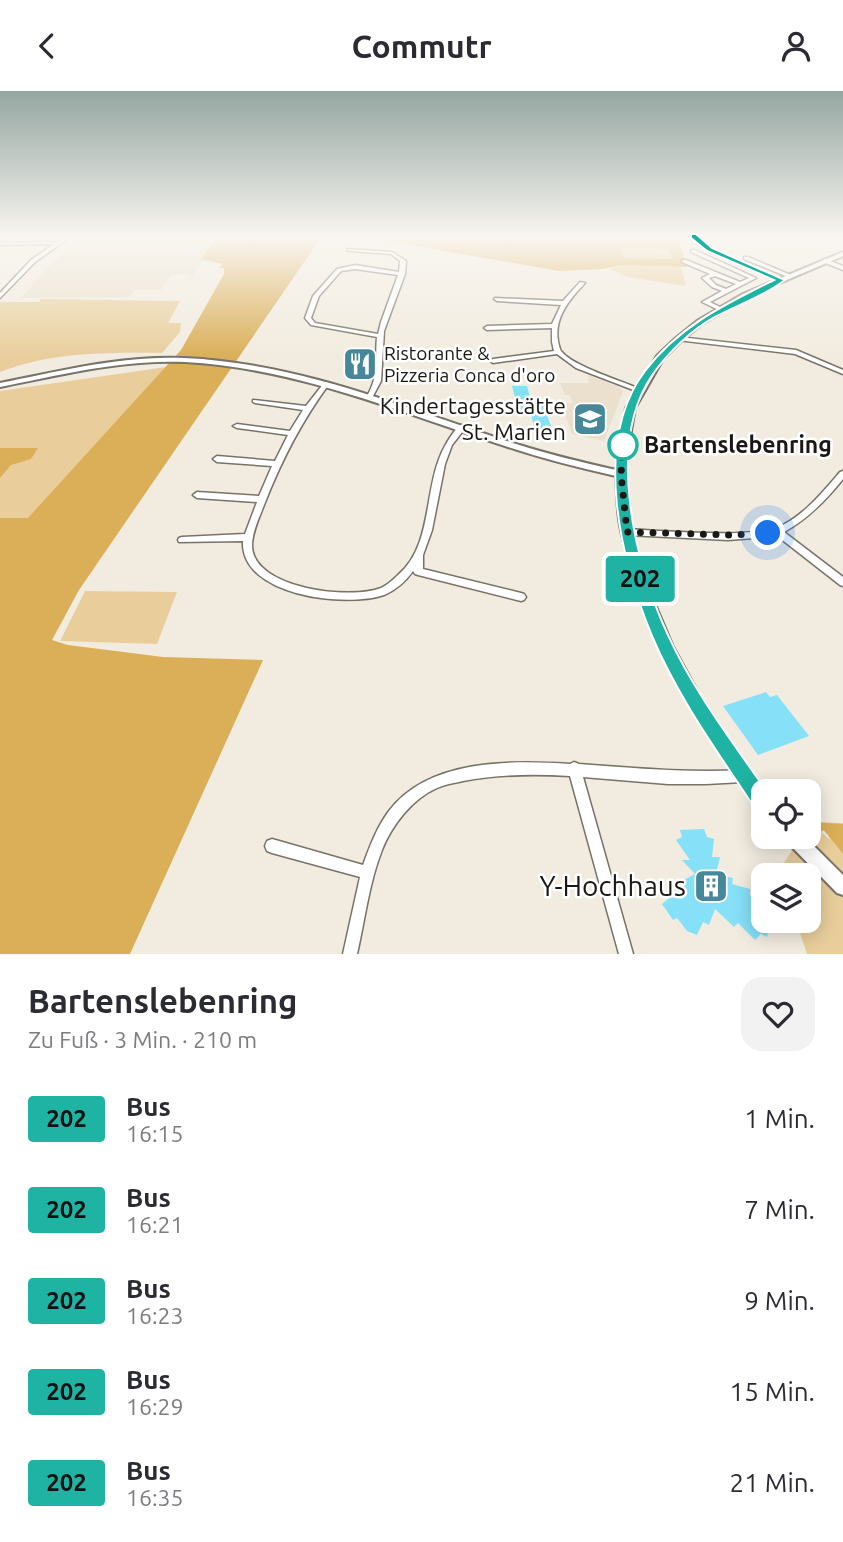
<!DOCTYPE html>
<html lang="de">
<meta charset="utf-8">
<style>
:root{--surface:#fff;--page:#f2f2f3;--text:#2b2b33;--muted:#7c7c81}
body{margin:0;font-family:Ubuntu,sans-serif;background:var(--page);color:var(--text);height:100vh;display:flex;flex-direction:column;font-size:26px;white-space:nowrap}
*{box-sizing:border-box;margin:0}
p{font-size:23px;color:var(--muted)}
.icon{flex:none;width:38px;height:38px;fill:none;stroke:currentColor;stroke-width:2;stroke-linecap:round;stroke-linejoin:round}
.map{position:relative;height:863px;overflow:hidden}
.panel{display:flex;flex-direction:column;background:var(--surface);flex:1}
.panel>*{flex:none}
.badge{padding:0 14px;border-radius:5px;font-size:24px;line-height:46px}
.buttons{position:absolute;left:751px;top:688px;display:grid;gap:14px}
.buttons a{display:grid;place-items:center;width:70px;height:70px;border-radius:14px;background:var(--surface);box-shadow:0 4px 18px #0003;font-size:35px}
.you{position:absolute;width:35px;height:35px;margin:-18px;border:5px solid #fff;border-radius:50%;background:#1a73e8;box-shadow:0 0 0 10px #1a73e833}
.map>.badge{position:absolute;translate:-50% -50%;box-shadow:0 0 0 4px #fff}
.round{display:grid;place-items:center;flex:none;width:74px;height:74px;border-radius:21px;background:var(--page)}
.head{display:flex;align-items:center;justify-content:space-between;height:119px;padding:0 28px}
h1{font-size:33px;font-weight:700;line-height:52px}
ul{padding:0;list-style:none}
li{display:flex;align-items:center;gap:21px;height:91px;padding:0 28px}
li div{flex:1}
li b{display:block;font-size:26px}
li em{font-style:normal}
li .badge{min-width:77px;font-weight:700;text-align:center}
header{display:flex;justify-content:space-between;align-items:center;height:91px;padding:0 28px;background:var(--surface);font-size:32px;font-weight:700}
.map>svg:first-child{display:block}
.built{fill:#eae0cd}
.green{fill:#e9ce9c}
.forest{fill:#daaf58;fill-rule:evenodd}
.building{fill:#85e0f8}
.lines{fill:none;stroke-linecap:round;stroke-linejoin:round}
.minor-casing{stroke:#787268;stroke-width:3}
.tertiary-casing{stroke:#787268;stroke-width:4}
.minor{fill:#fff;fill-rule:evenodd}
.tertiary{fill:#fff;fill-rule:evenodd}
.line{fill:#1fb3a4;stroke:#fff;stroke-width:2}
.walk{stroke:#1a1814;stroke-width:7;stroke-dasharray:0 12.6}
.stop-dot{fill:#fff;stroke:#1fb3a4;stroke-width:3.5}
.labels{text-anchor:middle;stroke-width:5;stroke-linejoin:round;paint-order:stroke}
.far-poi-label{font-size:19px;fill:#1a1814;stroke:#fff;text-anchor:start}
.poi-label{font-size:23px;fill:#1a1814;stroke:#fff;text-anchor:end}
.stop-label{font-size:23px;font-weight:bold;fill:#1a1814;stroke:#fff;text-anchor:start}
.near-poi-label{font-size:28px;fill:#1a1814;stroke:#fff;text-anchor:end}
</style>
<header><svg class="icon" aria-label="back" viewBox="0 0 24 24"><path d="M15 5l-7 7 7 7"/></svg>Commutr<svg class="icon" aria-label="person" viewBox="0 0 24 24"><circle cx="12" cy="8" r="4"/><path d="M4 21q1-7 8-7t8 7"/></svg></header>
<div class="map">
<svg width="843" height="863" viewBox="0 0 843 863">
<rect width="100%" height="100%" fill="#f2ece0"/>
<path class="built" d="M 89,145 L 218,145 L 186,195 L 191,184 L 171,184 L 161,199 L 135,199 L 129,206 L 21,207 L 54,170 Z
M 588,284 L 619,296 L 623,301 L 604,350 L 572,343 L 561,313 L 572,312 L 570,304 L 565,304 L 560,292 L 589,292 Z"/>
<path class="green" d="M 620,157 L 668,158 L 674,168 L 624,167 Z
M 621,174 L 681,176 L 686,195 L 627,186 L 610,178 Z
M 41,208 L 180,210 L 168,232 L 181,232 L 180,241 L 162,262 C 109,261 50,261 0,281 L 0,211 L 39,211 Z
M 166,276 L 0,461 L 0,300 Z
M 85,500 L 177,501 L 157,553 L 60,550 Z
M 810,731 L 829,748 L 830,746 L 815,731 L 843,732 L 843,863 L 807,863 L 796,830 L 808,830 L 808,784 L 776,784 L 801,746 L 808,746 Z"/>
<path class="forest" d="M 218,145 L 322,145 L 79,499 L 52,549 L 68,554 L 163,566 L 263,569 L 130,863 L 0,863 L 0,427 L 28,427 L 181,259 L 224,183 L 224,177 L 219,177 L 223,173 L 201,168 Z
M 359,145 L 677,145 L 687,176 L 621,174 L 602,178 L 559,180 ZM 621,157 L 668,158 L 673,168 L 624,167 Z
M 0,357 L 38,357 L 31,368 L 11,374 L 0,387 Z
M 810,731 L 843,733 L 843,763 L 824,739 L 820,741 Z"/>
<path class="building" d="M 512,295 L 527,295 L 531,310 L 542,310 L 553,341 L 536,341 L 529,318 L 518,318 Z
M 766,601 L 770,606 L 777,604 L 809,645 L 758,664 L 723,615 Z
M 704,738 L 707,746 L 714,748 L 712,766 L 720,766 L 716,783 L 733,787 L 732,793 L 750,798 L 750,805 L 763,809 L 763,830 L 771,830 L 767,846 L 761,843 L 755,849 L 738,832 L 734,836 L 715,818 L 709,834 L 703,831 L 697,844 L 687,840 L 677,827 L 673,829 L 662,813 L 668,808 L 666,801 L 683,798 L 680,791 L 695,783 L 682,769 L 690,769 L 676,749 L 682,746 L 680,739 Z"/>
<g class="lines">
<g class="minor-casing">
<path id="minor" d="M 67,145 L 72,145 L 35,171 L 0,207 L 0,202 L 31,169 L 54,153 L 0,154 L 0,152 L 58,151 Z
M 691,145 L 696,145 L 712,158 L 784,189 L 779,190 L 708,160 Z
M 348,158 L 392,161 L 406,170 L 405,183 L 384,240 L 381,290 L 373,305 L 370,307 L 367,305 C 379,286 375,267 377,246 L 311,234 L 305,227 L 313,205 L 337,178 L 355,174 L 399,181 L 400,170 L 391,163 L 350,160 L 348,160 ZM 355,178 L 398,184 L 381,231 L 378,243 L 315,232 L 311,227 L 319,205 L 341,180 Z
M 691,159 L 695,159 L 756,187 L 710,211 L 724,218 L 719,219 L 702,211 L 722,200 L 712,196 L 702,187 L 710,183 L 682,171 L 682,169 L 686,169 L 740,191 L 749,187 L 691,161 ZM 715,185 L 736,193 L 726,198 L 716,194 L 709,187 Z
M 744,166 L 748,166 L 793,185 L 788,186 L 744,168 Z
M 825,168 L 843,175 L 843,179 L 823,171 L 823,169 Z
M 580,191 L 585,192 C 570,208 554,226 558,250 C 558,251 560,259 561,260 C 572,275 622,290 640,298 L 640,300 L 636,300 L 576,277 L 557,263 L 493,272 L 490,270 L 493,268 L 554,260 L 552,251 L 552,237 L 487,239 L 484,237 L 487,235 L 552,233 L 561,214 L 497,210 L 494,208 L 495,207 L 563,210 Z
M 679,246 L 796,259 L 843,279 L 843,283 L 795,263 L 677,249 L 677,247 Z
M 326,291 L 329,293 C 301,331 281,370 264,414 C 259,427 252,441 252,455 C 253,498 351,509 381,497 C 387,494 393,489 398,484 C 430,457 425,407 438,371 C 443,356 450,346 459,334 L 462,334 L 466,336 L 452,354 L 445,373 L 432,439 L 423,464 L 423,478 L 521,502 L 524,503 L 526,506 L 524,509 L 521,510 L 418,484 L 415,483 L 413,480 C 406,490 396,499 384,504 C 345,517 240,505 243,450 L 179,451 L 178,449 L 179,447 L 182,446 L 245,443 L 257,411 L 197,407 L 193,404 L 197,401 L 259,405 L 272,375 L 217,371 L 213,368 L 217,365 L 275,370 L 288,344 L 237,337 L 233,335 L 237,333 L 290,340 L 303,319 L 255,312 L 253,311 L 253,309 L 306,315 L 324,292 Z
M 843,380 L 843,388 C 826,409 808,428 784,441 L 843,486 L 843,495 L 840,494 L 776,444 L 766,446 L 728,449 L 627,444 L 623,441 L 627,438 C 663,440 700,443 736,442 C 749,441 763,442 774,438 C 801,428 822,402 840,381 Z
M 574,671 L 579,673 C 635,677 686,682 743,679 L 747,681 L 749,685 L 747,689 L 743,691 L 706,693 L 668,693 L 583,686 L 633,863 L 619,863 L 570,685 C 534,683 499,683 463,690 C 455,692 446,693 437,697 C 412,708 392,734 382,759 C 369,792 365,828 357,863 L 343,863 L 360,786 L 272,762 L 267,760 L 265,755 L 267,750 L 272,748 L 363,774 C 370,755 377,736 389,720 C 428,668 510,669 570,673 Z"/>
</g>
<g class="tertiary-casing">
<path id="tertiary" d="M 843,161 L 843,165 L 747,206 L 702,233 L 681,250 L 663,268 L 635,317 L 625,374 L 630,435 L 648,497 L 673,556 L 703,611 L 737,663 L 764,700 L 763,720 L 758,717 C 704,641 653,561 629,470 C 626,458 622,446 620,434 C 617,418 617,401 616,385 C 580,377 544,368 508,356 C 401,322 298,277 185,271 C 123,268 60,284 0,296 L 0,292 C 60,280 123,264 184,267 C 299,272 405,317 513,352 C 547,363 581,371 616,379 L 626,317 L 657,265 L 676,247 L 697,230 L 743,203 Z
M 786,746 L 805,746 L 843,784 L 843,804 L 837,802 L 788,752 Z"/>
</g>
<use href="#minor" class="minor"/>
<use href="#tertiary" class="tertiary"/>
</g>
<linearGradient id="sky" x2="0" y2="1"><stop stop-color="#95a6a1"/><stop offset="0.55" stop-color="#f9f6f1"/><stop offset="1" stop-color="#f9f6f1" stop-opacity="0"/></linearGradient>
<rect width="843" height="266" fill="url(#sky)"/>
<path class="line" d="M 691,143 L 696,143 L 712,157 L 785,189 C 765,205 737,214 715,226 C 691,239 668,262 653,283 C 605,351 635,474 668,544 C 694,601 734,653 770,705 L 773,712 L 770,719 L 763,722 L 756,719 C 719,663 678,607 652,545 C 621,470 591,351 645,280 C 679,235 726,213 774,189 L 707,160 L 691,147 Z"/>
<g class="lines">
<path class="walk" d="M 623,354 L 621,383 L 627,441 L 731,444 L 768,442"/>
</g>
<defs>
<g id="restaurant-square" transform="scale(1.75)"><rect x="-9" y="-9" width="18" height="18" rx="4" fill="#468899" stroke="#fff"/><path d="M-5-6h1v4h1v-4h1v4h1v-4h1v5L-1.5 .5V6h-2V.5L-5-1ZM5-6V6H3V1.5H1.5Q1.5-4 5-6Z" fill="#fff"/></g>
<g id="school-square" transform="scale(1.75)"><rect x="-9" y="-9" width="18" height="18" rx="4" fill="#468899" stroke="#fff"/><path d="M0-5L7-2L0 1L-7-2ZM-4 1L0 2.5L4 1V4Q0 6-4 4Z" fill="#fff"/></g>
<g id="building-square" transform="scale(1.75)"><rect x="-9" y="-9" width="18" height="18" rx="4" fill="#468899" stroke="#fff"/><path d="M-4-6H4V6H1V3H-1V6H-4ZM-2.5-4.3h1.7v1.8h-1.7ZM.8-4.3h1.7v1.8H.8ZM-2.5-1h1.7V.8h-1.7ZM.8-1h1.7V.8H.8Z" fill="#fff"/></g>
</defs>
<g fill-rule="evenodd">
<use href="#restaurant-square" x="360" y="273"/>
<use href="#school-square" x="590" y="328"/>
<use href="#building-square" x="711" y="795"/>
</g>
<circle class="stop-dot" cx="623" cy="354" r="14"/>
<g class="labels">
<g class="far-poi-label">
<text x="384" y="269">Ristorante &amp;<tspan x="384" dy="22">Pizzeria Conca d'oro</tspan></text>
</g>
<g class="poi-label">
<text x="566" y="323">Kindertagesstätte<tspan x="566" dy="26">St. Marien</tspan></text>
</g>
<g class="stop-label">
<text x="644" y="362">Bartenslebenring</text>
</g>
<g class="near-poi-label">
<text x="686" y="805">Y-Hochhaus</text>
</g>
</g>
</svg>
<div class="buttons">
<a><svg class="icon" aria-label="locate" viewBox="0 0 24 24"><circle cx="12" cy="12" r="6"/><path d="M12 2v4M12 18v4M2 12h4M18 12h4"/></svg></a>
<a><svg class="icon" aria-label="layers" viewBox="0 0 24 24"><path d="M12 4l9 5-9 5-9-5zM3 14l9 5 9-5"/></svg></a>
</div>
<div class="you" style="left:768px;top:442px"></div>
<b class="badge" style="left:640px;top:488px;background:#1fb3a4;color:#111">202</b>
</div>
<section class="panel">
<div class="head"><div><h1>Bartenslebenring</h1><p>Zu Fuß · 3 Min. · 210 m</p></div><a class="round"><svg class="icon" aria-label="heart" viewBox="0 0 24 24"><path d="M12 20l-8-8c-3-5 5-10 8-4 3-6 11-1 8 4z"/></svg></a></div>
<ul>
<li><span class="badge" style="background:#1fb3a4;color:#111">202</span><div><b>Bus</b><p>16:15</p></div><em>1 Min.</em></li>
<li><span class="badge" style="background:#1fb3a4;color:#111">202</span><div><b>Bus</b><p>16:21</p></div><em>7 Min.</em></li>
<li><span class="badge" style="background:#1fb3a4;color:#111">202</span><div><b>Bus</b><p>16:23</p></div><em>9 Min.</em></li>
<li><span class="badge" style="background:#1fb3a4;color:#111">202</span><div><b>Bus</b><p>16:29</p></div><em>15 Min.</em></li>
<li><span class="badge" style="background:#1fb3a4;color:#111">202</span><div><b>Bus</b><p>16:35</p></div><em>21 Min.</em></li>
</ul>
</section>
